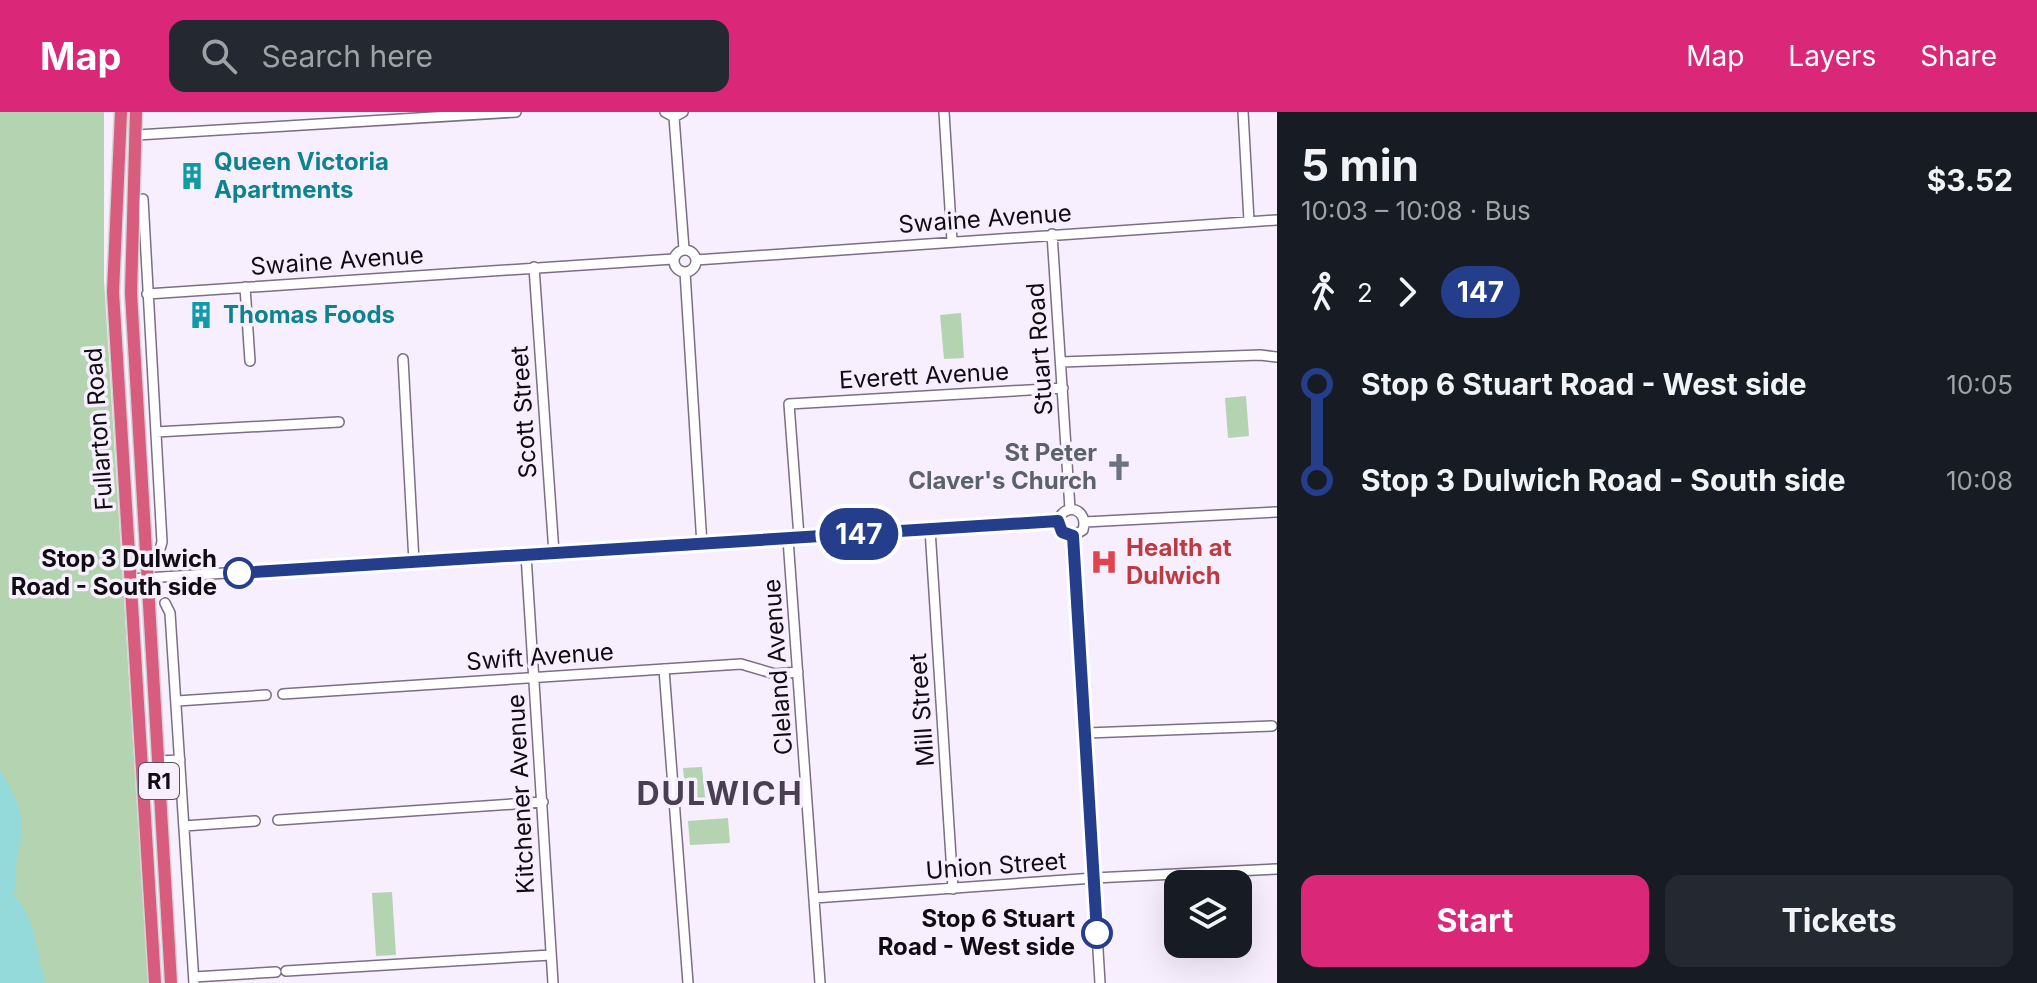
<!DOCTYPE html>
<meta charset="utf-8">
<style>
:root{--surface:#171b24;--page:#242831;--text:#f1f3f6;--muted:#9ea1a6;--accent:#db2777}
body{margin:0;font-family:Inter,sans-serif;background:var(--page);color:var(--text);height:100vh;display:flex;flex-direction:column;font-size:30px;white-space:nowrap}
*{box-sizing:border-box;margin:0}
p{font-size:26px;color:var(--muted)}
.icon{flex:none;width:44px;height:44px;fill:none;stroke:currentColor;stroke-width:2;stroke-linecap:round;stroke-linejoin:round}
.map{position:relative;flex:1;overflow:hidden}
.side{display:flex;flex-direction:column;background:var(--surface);width:760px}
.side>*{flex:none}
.badge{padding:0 16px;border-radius:26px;font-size:28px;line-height:52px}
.fabs{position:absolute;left:1164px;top:758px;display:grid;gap:16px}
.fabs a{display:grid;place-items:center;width:88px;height:88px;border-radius:16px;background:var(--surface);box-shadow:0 8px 32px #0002;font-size:40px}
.map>.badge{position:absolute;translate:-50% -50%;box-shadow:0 0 0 4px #fff}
.legs{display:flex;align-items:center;gap:12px;height:88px;padding:0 24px;font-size:26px}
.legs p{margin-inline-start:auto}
.summary{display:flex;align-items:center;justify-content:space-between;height:136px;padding:0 24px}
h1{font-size:44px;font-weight:700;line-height:60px}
.action{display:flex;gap:16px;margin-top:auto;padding:16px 24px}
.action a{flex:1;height:92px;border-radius:16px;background:var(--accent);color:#fff;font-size:32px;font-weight:700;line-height:92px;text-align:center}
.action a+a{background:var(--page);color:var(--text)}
ul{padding:0 24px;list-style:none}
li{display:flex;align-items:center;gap:28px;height:96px;font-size:30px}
li i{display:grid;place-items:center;width:12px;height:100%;margin:0 10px;background:currentColor}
li i::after{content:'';width:20px;height:20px;margin:-10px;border:6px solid;border-radius:50%;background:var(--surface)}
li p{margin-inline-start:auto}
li:first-child i{background:linear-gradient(#0000 50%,currentColor 0)}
li:last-child i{background:linear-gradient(currentColor 50%,#0000 0)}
header{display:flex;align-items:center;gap:48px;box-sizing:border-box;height:112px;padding:0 40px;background:var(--accent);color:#fff}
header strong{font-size:38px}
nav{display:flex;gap:44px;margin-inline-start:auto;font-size:28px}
.search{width:560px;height:72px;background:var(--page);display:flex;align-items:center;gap:20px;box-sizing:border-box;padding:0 28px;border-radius:16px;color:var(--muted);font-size:30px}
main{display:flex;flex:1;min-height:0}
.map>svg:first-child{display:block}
.green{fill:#b4d3b1}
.water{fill:#95dada}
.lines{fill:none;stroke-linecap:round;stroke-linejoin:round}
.minor-casing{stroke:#7a6f84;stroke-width:12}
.highway-casing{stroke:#d4d3d5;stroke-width:15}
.minor{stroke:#fff;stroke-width:9}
.highway{stroke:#d75c7d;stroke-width:12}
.line-1-casing{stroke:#fff;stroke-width:18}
.line-1{stroke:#243e8c;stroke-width:12}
.stop-1-dot{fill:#fff;stroke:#243e8c;stroke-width:4}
.labels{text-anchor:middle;stroke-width:7;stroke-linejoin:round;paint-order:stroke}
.shield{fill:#f7effe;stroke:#55505a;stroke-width:2}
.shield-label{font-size:22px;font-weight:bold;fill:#100c13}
.culture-label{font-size:24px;font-weight:bold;fill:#0d838f;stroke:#f7effe;text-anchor:start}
.street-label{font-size:24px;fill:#100c13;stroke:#f7effe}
.worship-label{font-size:24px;font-weight:bold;fill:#5b616d;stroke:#f7effe;text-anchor:end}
.health-label{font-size:24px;font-weight:bold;fill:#be3a42;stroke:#f7effe;text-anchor:start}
.stop-label{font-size:24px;font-weight:bold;fill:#100c13;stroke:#f7effe;text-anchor:end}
.district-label{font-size:32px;font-weight:bold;letter-spacing:2px;fill:#493f52;stroke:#f7effe}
</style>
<header>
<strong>Map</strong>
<div class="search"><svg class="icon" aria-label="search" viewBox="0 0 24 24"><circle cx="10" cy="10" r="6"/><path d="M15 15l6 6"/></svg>Search here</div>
<nav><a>Map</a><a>Layers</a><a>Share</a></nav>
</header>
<main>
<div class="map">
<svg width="1277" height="871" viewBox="0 0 1277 871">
<rect width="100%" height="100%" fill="#f7effe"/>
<path class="green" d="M 0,0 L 104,0 L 104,168 L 148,871 L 0,871 Z
M 961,201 L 964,246 L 944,247 L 940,203 Z
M 1246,284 L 1249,324 L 1228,326 L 1225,286 Z
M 702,655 L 706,694 L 687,695 L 683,656 Z
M 728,706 L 730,731 L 690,733 L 688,709 Z
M 392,780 L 396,843 L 376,844 L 372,781 Z"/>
<path class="water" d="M 0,657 L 15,685 L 21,703 L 22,720 L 16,754 L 16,775 L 13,784 L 19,788 L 32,813 L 45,871 L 0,871 Z"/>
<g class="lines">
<g class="minor-casing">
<path id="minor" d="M 665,0 L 674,5 L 683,0
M 944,0 L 952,129
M 1243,0 L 1249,109
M 674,5 L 684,137
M 137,23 L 516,0
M 143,87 L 162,430 L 158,444
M 1052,122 L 1070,397
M674 149a11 11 0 1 1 22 0a11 11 0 1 1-22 0Z
M 696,148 L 1277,108
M 534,155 L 554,441
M 685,160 L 702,433
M 245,175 L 250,249
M 147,182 L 673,147
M 403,247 L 414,450
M 1061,250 L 1260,243 L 1277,245
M 156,320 L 339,310
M 1058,409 C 1065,389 1089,397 1083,418 L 1073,424
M 1058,409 L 1062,420 L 1073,424
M 1085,410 L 1277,400
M 930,417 L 953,777
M 1073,424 L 1100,871
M 799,425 L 789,292 L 1063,276
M 788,427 L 820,871
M 526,443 L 553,871
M 130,467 L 1058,409
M 165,491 L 170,501 L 194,871
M 664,557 L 688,871
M 283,582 L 741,552 L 775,562 L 798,560
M 177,589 L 266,583
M 1087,621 L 1272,614
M 158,649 L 180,648
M 278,708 L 543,690
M 184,714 L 255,709
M 814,786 L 1094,766 L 1277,757
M 286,859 L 551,843
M 194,865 L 276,860"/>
</g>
<g class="highway-casing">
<path id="highway" d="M 121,0 L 113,180 L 155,871
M 136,0 L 131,181 L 171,871"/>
</g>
<use href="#minor" class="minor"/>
<use href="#highway" class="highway"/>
</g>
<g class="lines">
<g class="line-1-casing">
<path id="line-1" d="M 239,461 L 1058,409 L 1062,420 L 1073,424 L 1097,821"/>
</g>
<use href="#line-1" class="line-1"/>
</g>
<defs>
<g id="building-bare" transform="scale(2.16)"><path d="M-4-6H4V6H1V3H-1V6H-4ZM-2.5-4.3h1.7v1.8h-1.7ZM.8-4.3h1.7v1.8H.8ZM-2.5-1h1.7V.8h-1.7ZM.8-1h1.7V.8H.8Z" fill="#0f9aa8" stroke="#f7effe" stroke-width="2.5" paint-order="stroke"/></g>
<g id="church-bare" transform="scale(2.16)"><path d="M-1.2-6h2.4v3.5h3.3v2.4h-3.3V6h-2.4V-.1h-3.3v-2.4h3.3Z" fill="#6b7280" stroke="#f7effe" stroke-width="2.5" paint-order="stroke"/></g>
<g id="hospital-bare" transform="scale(2.16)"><path d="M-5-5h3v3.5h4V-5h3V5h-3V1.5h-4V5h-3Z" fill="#e0444e" stroke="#f7effe" stroke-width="2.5" paint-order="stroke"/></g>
</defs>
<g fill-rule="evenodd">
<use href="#building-bare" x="192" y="64"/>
<use href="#building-bare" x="201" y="203"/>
<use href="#church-bare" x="1119" y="355"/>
<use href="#hospital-bare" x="1104" y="450"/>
</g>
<g class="stop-1-dot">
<circle cx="239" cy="461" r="14"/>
<circle cx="1097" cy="821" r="14"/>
</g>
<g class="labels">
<rect class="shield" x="139" y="651" width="40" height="36" rx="6"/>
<g class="shield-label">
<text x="159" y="677">R1</text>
</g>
<g class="culture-label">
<text x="214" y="58">Queen Victoria<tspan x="214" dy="28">Apartments</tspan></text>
<text x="223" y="211">Thomas Foods</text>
</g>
<g class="street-label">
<text transform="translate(985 107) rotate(-4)" y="8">Swaine Avenue</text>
<text transform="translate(337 149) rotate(-4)" y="8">Swaine Avenue</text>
<text transform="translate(1040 237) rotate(-94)" y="8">Stuart Road</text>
<text transform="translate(924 264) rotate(-3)" y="8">Everett Avenue</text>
<text transform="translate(524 300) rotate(-94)" y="8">Scott Street</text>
<text transform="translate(99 317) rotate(-94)" y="8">Fullarton Road</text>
<text transform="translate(540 545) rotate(-4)" y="8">Swift Avenue</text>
<text transform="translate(778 555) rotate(-94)" y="8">Cleland Avenue</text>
<text transform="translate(922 598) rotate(-94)" y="8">Mill Street</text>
<text transform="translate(521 682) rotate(-93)" y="8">Kitchener Avenue</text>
<text transform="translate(996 754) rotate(-4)" y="8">Union Street</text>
</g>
<g class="worship-label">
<text x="1097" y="349">St Peter<tspan x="1097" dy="28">Claver's Church</tspan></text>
</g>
<g class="health-label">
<text x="1126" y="444">Health at<tspan x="1126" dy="28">Dulwich</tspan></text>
</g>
<g class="stop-label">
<text x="217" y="455">Stop 3 Dulwich<tspan x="217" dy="28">Road - South side</tspan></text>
<text x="1075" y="815">Stop 6 Stuart<tspan x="1075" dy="28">Road - West side</tspan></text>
</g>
<g class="district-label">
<text x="720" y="693">DULWICH</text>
</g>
</g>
</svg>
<div class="fabs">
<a><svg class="icon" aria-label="layers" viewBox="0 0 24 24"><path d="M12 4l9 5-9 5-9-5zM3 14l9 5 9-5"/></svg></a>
</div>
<b class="badge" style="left:859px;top:422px;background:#243e8c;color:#fff">147</b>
</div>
<section class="side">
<div class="summary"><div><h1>5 min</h1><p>10:03 – 10:08 · Bus</p></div><b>$3.52</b></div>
<div class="legs"><svg class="icon" aria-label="walk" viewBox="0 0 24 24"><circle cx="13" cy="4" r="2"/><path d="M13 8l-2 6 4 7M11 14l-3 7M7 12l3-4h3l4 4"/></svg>2<svg class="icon" aria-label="forward" viewBox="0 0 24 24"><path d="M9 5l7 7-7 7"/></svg><b class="badge" style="background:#243e8c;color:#fff">147</b></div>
<ul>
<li><i style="color:#243e8c"></i><b>Stop 6 Stuart Road - West side</b><p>10:05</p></li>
<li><i style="color:#243e8c"></i><b>Stop 3 Dulwich Road - South side</b><p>10:08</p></li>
</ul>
<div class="action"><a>Start</a><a>Tickets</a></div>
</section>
</main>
